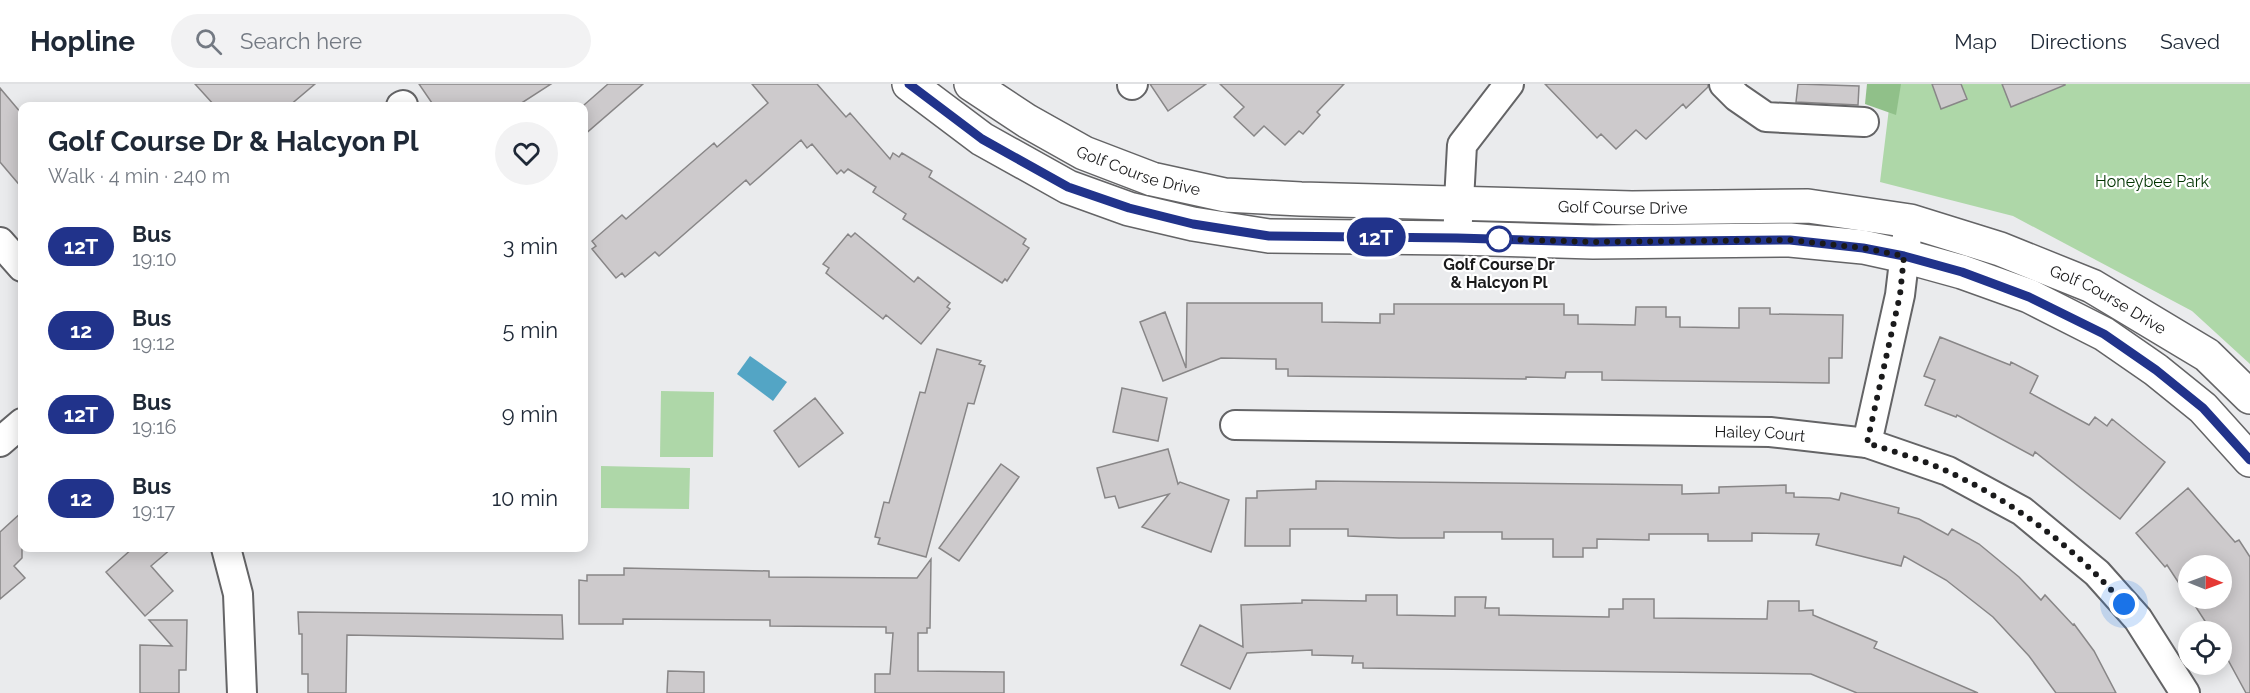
<!DOCTYPE html>
<meta charset="utf-8">
<style>
:root{--surface:#fff;--page:#f2f2f3;--text:#1f2937;--muted:#747a83;--line:#e0e1e3}
body{margin:0;font-family:Raleway,sans-serif;background:var(--page);color:var(--text);height:100vh;display:flex;flex-direction:column;font-size:22px;white-space:nowrap}
*{box-sizing:border-box;margin:0}
p{font-size:20px;color:var(--muted)}
.icon{flex:none;width:33px;height:33px;fill:none;stroke:currentColor;stroke-width:2;stroke-linecap:round;stroke-linejoin:round}
.map{position:relative;flex:1;overflow:hidden}
.panel{position:absolute;left:18px;top:18px;width:570px;height:450px;display:flex;flex-direction:column;background:var(--surface);border-radius:12px;box-shadow:0 3px 15px #0003}
.panel>*{flex:none}
.badge{padding:0 12px;border-radius:20px;font-size:21px;line-height:39px}
.needle{width:39px;rotate:91deg}
.controls{position:absolute;left:2178px;top:471px;display:grid;gap:12px}
.controls a{display:grid;place-items:center;width:54px;height:54px;border-radius:50%;background:var(--surface);box-shadow:0 3px 15px #0003;font-size:30px}
.you{position:absolute;width:30px;height:30px;margin:-15px;border:4px solid #fff;border-radius:50%;background:#1a73e8;box-shadow:0 0 0 9px #1a73e833}
.map>.badge{position:absolute;translate:-50% -50%;box-shadow:0 0 0 3px #fff}
.round{display:grid;place-items:center;flex:none;width:63px;height:63px;border-radius:32px;background:var(--page)}
.overview{display:flex;align-items:center;justify-content:space-between;height:102px;padding:0 30px}
h1{font-size:28px;font-weight:700;line-height:45px}
ul{padding:0;list-style:none}
li{display:flex;align-items:center;gap:18px;height:84px;padding:0 30px}
li div{flex:1}
li b{display:block;font-size:22px}
li em{font-style:normal}
li .badge{min-width:66px;font-weight:700;text-align:center}
header{display:flex;align-items:center;gap:36px;box-sizing:border-box;height:84px;padding:0 30px;background:var(--surface);border-bottom:2px solid var(--line)}
header strong{font-size:28px}
nav{display:flex;gap:33px;margin-inline-start:auto;font-size:21px}
.search{width:420px;height:54px;background:var(--page);display:flex;align-items:center;gap:15px;box-sizing:border-box;padding:0 21px;border-radius:33px;color:var(--muted);font-size:22px}
.map>svg:first-child{display:block}
.green{fill:#aed7a8}
.forest{fill:#90c089}
.water{fill:#53a5c5}
.building{fill:#cdcacc;stroke:#888687;stroke-width:1.5}
.lines{fill:none;stroke-linecap:round;stroke-linejoin:round}
.street-casing{stroke:#646466;stroke-width:32}
.secondary-casing{stroke:#646466;stroke-width:36}
.street{stroke:#fff;stroke-width:28}
.secondary{stroke:#fff;stroke-width:33}
.line-casing{stroke:#fff;stroke-width:14}
.line{stroke:#21338b;stroke-width:9}
.walk{stroke:#1a1a1b;stroke-width:6;stroke-dasharray:0 10.8}
.stop-dot{fill:#fff;stroke:#21338b;stroke-width:3}
.labels{text-anchor:middle;stroke-width:4.5;stroke-linejoin:round;paint-order:stroke}
.street-label{font-size:16px;fill:#1a1a1b;stroke:#fff}
.park-label{font-size:16px;fill:#013400;stroke:#fff}
.stop-label{font-size:16px;font-weight:bold;fill:#1a1a1b;stroke:#fff}
</style>
<header>
<strong>Hopline</strong>
<div class="search"><svg class="icon" aria-label="search" viewBox="0 0 24 24"><circle cx="10" cy="10" r="6"/><path d="M15 15l6 6"/></svg>Search here</div>
<nav><a>Map</a><a>Directions</a><a>Saved</a></nav>
</header>
<div class="map">
<svg width="2250" height="609" viewBox="0 0 2250 609">
<rect width="100%" height="100%" fill="#eaebed"/>
<path class="green" d="M 1892,0 L 2250,0 L 2250,280 L 2192,227 L 2013,132 L 1880,98 Z
M 661,307 L 714,308 L 713,373 L 660,373 Z
M 601,382 L 690,384 L 689,425 L 601,424 Z"/>
<path class="forest" d="M 1867,0 L 1901,0 L 1896,31 L 1865,20 Z"/>
<path class="water" d="M 750,272 L 787,298 L 773,317 L 737,290 Z"/>
<path class="building" d="M 195,0 L 315,0 L 289,22 L 215,22 Z
M 419,0 L 551,0 L 517,22 L 434,22 Z
M 608,0 L 643,0 L 584,51 L 584,21 Z
M 752,0 L 817,0 L 846,33 L 850,29 L 890,75 L 893,69 L 899,73 L 902,69 L 932,87 L 929,93 L 1026,155 L 1023,160 L 1029,164 L 1007,197 L 1005,195 L 1002,199 L 903,135 L 906,130 L 873,108 L 876,103 L 848,85 L 844,89 L 841,86 L 837,90 L 812,60 L 807,64 L 801,56 L 750,101 L 746,96 L 659,172 L 655,168 L 625,193 L 622,189 L 616,194 L 592,165 L 596,162 L 592,157 L 622,131 L 626,135 L 714,59 L 717,63 L 768,19 Z
M 1150,0 L 1206,0 L 1168,27 Z
M 1220,0 L 1344,0 L 1317,28 L 1320,31 L 1303,50 L 1299,47 L 1285,61 L 1264,42 L 1254,52 L 1234,33 L 1244,23 Z
M 1545,0 L 1708,0 L 1708,3 L 1686,24 L 1683,20 L 1646,55 L 1636,46 L 1616,65 L 1601,50 L 1597,54 Z
M 1798,0 L 1859,2 L 1858,21 L 1796,18 Z
M 1932,0 L 1961,0 L 1967,15 L 1941,25 Z
M 2002,0 L 2065,0 L 2065,1 L 2011,23 Z
M 0,4 L 22,30 L 22,104 L 0,78 Z
M 855,149 L 914,198 L 918,193 L 950,219 L 947,223 L 950,225 L 921,260 L 886,231 L 883,235 L 826,189 L 829,184 L 823,180 L 848,150 L 851,153 Z
M 1187,219 L 1322,219 L 1322,238 L 1380,239 L 1380,230 L 1394,230 L 1394,220 L 1564,220 L 1564,231 L 1578,231 L 1578,240 L 1635,241 L 1636,223 L 1666,223 L 1666,233 L 1680,233 L 1680,243 L 1739,244 L 1739,224 L 1770,224 L 1770,230 L 1843,231 L 1842,274 L 1829,274 L 1829,299 L 1602,296 L 1602,288 L 1566,288 L 1565,294 L 1526,293 L 1526,295 L 1288,292 L 1288,285 L 1276,285 L 1276,275 L 1221,274 L 1163,297 L 1140,238 L 1165,228 L 1186,284 Z
M 1940,253 L 2010,281 L 2011,278 L 2038,292 L 2030,309 L 2089,341 L 2095,333 L 2107,342 L 2112,335 L 2165,378 L 2120,435 L 2035,368 L 2033,372 L 1957,331 L 1956,333 L 1925,321 L 1935,296 L 1924,292 Z
M 937,265 L 981,277 L 979,280 L 985,282 L 974,320 L 968,319 L 926,473 L 878,460 L 880,454 L 875,453 L 884,418 L 889,419 L 920,308 L 925,309 Z
M 1122,304 L 1167,314 L 1158,357 L 1113,348 Z
M 815,314 L 843,349 L 799,383 L 774,347 Z
M 1168,365 L 1178,400 L 1180,398 L 1229,416 L 1211,468 L 1142,443 L 1169,410 L 1119,424 L 1115,412 L 1105,414 L 1097,384 Z
M 1001,380 L 1019,393 L 959,477 L 939,464 Z
M 1316,397 L 1682,401 L 1682,410 L 1719,409 L 1719,403 L 1786,401 L 1786,409 L 1794,409 L 1794,413 L 1830,414 L 1839,416 L 1841,409 L 1872,417 L 1899,424 L 1898,429 L 1919,435 L 1948,451 L 1952,445 L 1979,460 L 2019,493 L 2041,516 L 2045,511 L 2073,541 L 2074,540 L 2094,567 L 2116,609 L 2056,609 L 2029,572 L 1993,533 L 1946,496 L 1904,472 L 1901,482 L 1816,461 L 1819,450 L 1752,449 L 1752,457 L 1708,457 L 1708,450 L 1649,450 L 1649,456 L 1597,455 L 1597,464 L 1583,464 L 1583,473 L 1553,473 L 1553,455 L 1502,455 L 1502,448 L 1444,448 L 1444,454 L 1399,454 L 1348,452 L 1348,445 L 1290,445 L 1290,462 L 1245,462 L 1246,414 L 1257,414 L 1257,407 L 1316,405 Z
M 2188,404 L 2235,458 L 2239,456 L 2250,473 L 2250,609 L 2246,609 L 2227,574 L 2229,573 L 2222,562 L 2222,548 L 2212,548 L 2190,514 L 2222,514 L 2222,482 L 2188,482 L 2188,513 L 2167,481 L 2165,483 L 2136,449 Z
M 22,428 L 22,474 L 14,482 L 25,494 L 0,515 L 0,448 Z
M 133,464 L 172,464 L 151,482 L 173,507 L 145,532 L 106,488 Z
M 931,475 L 930,544 L 927,544 L 927,549 L 918,549 L 918,587 L 1004,588 L 1004,609 L 875,609 L 875,590 L 890,590 L 893,549 L 886,549 L 886,543 L 770,542 L 770,536 L 623,535 L 623,540 L 579,540 L 579,496 L 587,497 L 587,491 L 624,491 L 624,484 L 769,487 L 769,493 L 917,494 Z
M 1366,511 L 1397,511 L 1397,531 L 1455,532 L 1455,513 L 1486,513 L 1485,524 L 1499,524 L 1499,531 L 1609,533 L 1609,525 L 1623,525 L 1623,515 L 1654,515 L 1654,534 L 1767,535 L 1768,517 L 1799,517 L 1799,527 L 1813,526 L 1813,531 L 1877,558 L 1874,564 L 1978,609 L 1857,609 L 1811,590 L 1363,584 L 1363,579 L 1352,579 L 1353,572 L 1312,571 L 1312,566 L 1247,569 L 1230,605 L 1181,581 L 1200,541 L 1243,563 L 1241,521 L 1302,519 L 1302,516 L 1366,517 Z
M 298,528 L 562,531 L 563,555 L 347,551 L 346,609 L 308,609 L 308,590 L 302,590 L 302,550 L 299,550 Z
M 149,536 L 187,536 L 186,586 L 179,586 L 179,609 L 140,609 L 140,561 L 172,562 Z
M 668,587 L 704,588 L 704,609 L 667,609 Z"/>
<g class="lines">
<g class="street-casing">
<g id="street">
<path d="M 1724,0 L 1737,13 L 1766,33 L 1864,38"/>
<path d="M 1132,1 L 1133,0"/>
<path d="M 401,22 L 403,21"/>
<path d="M 1457,154 L 1462,61 L 1509,0"/>
<path d="M 0,158 L 22,183"/>
<path id="s1" d="M 1235,341 L 1770,348 L 1867,359 L 1948,387 L 2022,427 L 2097,489 L 2138,535 L 2185,609"/>
<path d="M 0,358 L 22,339"/>
<path d="M 1867,359 L 1900,211 L 1907,152"/>
<path d="M 226,464 L 238,510 L 242,609"/>
</g>
</g>
<g class="secondary-casing">
<g id="secondary">
<path d="M 909,0 L 982,55 L 1068,103 L 1129,125 L 1193,140 L 1269,152 L 1457,154 L 1593,158 L 1790,156 L 1863,163 L 1904,172 L 1962,188 L 2029,212 L 2104,250 L 2156,286 L 2203,324 L 2250,376"/>
<path id="s2" d="M 971,0 L 1027,37 L 1084,69 L 1152,95 L 1225,111 L 1301,115 L 1632,124 L 1808,122 L 1910,137 L 2000,165 L 2092,202 L 2207,271 L 2250,313"/>
</g>
</g>
<use href="#street" class="street"/>
<use href="#secondary" class="secondary"/>
</g>
<g class="lines">
<g class="line-casing">
<path id="line" d="M 909,0 L 982,55 L 1068,103 L 1129,124 L 1193,140 L 1269,152 L 1457,154 L 1593,158 L 1790,156 L 1863,164 L 1904,172 L 1962,188 L 2029,213 L 2104,250 L 2156,286 L 2203,324 L 2250,376"/>
</g>
<use href="#line" class="line"/>
<path class="walk" d="M 1499,155 L 1593,158 L 1790,156 L 1863,164 L 1904,172 L 1900,211 L 1867,359 C 1894,368 1924,376 1949,388 C 2017,420 2075,464 2124,520"/>
</g>
<circle class="stop-dot" cx="1499" cy="155" r="12"/>
<g class="labels">
<g class="street-label">
<text dy="6" stroke="none"><textPath href="#s2" startOffset="190">Golf Course Drive</textPath></text>
<text dy="6" stroke="none"><textPath href="#s2" startOffset="678">Golf Course Drive</textPath></text>
<text dy="6" stroke="none"><textPath href="#s2" startOffset="1180">Golf Course Drive</textPath></text>
<text dy="6" stroke="none"><textPath href="#s1" startOffset="525">Hailey Court</textPath></text>
</g>
<g class="park-label">
<text x="2152" y="103">Honeybee Park</text>
</g>
<g class="stop-label">
<text x="1499" y="186">Golf Course Dr<tspan x="1499" dy="18">&amp; Halcyon Pl</tspan></text>
</g>
</g>
</svg>
<div class="controls">
<a><svg class="needle" viewBox="-14 -14 28 28"><path d="M0-13l5 13h-10z" fill="#e53935"/><path d="M0 13l5-13h-10z" fill="#747a83"/></svg></a>
<a><svg class="icon" aria-label="locate" viewBox="0 0 24 24"><circle cx="12" cy="12" r="6"/><path d="M12 2v4M12 18v4M2 12h4M18 12h4"/></svg></a>
</div>
<div class="you" style="left:2124px;top:520px"></div>
<b class="badge" style="left:1376px;top:153px;background:#21338b;color:#fff">12T</b>
<section class="panel">
<div class="overview"><div><h1>Golf Course Dr &amp; Halcyon Pl</h1><p>Walk · 4 min · 240 m</p></div><a class="round"><svg class="icon" aria-label="heart" viewBox="0 0 24 24"><path d="M12 20l-8-8c-3-5 5-10 8-4 3-6 11-1 8 4z"/></svg></a></div>
<ul>
<li><span class="badge" style="background:#21338b;color:#fff">12T</span><div><b>Bus</b><p>19:10</p></div><em>3 min</em></li>
<li><span class="badge" style="background:#21338b;color:#fff">12</span><div><b>Bus</b><p>19:12</p></div><em>5 min</em></li>
<li><span class="badge" style="background:#21338b;color:#fff">12T</span><div><b>Bus</b><p>19:16</p></div><em>9 min</em></li>
<li><span class="badge" style="background:#21338b;color:#fff">12</span><div><b>Bus</b><p>19:17</p></div><em>10 min</em></li>
</ul>
</section>
</div>
